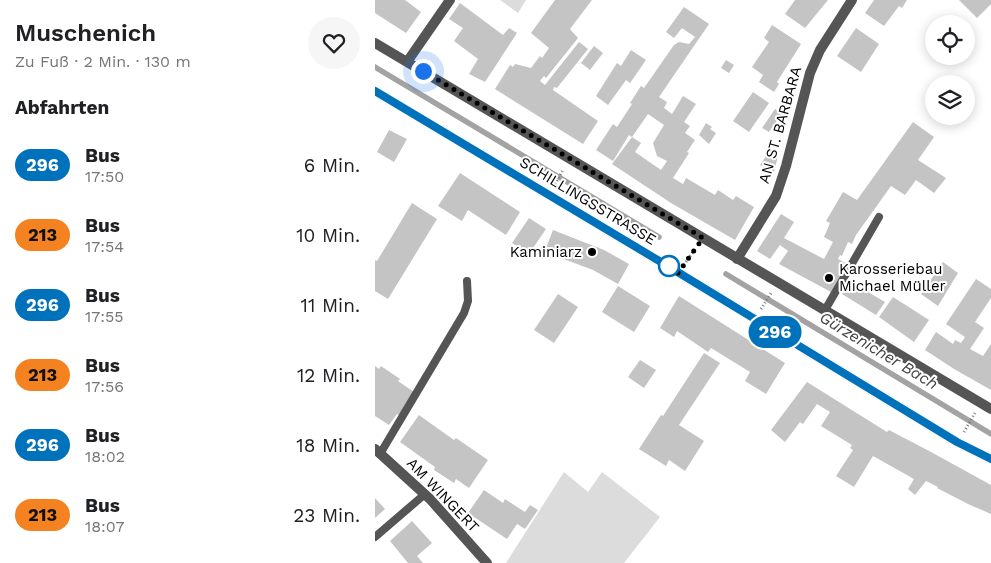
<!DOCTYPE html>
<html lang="de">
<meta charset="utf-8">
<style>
:root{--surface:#fff;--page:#f6f6f6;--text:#202124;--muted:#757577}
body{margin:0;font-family:"Work Sans",sans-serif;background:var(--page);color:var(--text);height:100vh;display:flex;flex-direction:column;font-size:19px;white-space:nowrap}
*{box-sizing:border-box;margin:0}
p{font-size:16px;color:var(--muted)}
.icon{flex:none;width:28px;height:28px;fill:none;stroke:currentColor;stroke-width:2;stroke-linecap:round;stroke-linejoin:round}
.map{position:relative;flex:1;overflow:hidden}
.sheet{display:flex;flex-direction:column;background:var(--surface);width:375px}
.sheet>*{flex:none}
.badge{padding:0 10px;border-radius:16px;font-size:18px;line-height:32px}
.controls{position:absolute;left:550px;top:15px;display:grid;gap:10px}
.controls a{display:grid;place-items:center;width:50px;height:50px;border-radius:50%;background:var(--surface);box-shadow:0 2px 12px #0003;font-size:25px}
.you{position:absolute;width:25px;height:25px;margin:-12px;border:4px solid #fff;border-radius:50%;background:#1a73e8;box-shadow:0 0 0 8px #1a73e833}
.map>.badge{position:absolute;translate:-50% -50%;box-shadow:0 0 0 2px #fff}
h2{padding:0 15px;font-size:19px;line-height:45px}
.round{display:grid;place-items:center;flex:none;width:52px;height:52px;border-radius:26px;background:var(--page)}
.head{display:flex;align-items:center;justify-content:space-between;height:85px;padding:0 15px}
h1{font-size:24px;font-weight:600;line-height:38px}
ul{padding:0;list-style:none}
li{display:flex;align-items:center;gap:15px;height:70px;padding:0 15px}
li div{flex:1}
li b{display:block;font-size:19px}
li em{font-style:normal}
li .badge{min-width:55px;font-weight:700;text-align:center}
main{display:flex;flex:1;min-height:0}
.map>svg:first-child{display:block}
.green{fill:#dcdcdc}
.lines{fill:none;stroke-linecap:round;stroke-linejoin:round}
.stream{stroke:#a3a3a3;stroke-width:5.5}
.building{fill:#c4c4c4}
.path{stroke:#777;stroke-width:3;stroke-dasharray:1 2.5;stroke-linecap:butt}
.service{stroke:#555;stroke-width:8}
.minor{stroke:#555;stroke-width:10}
.secondary{stroke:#222;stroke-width:10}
.line-casing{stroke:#fff;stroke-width:11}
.line{stroke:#0072bc;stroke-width:8}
.walk{stroke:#000;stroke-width:5;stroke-dasharray:0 9}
.poi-dot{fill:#000;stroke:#fff;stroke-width:2}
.stop-dot{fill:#fff;stroke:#0072bc;stroke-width:2.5}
.labels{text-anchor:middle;stroke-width:4;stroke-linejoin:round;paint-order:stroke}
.street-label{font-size:15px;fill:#000;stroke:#fff}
.poi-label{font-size:15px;fill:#000;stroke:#fff;text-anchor:end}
.water-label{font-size:16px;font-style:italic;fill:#444;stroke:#fff}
</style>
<main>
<section class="sheet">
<div class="head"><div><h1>Muschenich</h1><p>Zu Fuß · 2 Min. · 130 m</p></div><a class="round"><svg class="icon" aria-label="heart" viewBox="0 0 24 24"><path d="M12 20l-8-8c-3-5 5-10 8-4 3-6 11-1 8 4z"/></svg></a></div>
<h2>Abfahrten</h2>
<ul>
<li><span class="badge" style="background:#0072bc;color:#fff">296</span><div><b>Bus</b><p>17:50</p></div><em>6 Min.</em></li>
<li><span class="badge" style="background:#f58220;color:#111">213</span><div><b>Bus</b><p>17:54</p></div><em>10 Min.</em></li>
<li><span class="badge" style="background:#0072bc;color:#fff">296</span><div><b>Bus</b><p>17:55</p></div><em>11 Min.</em></li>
<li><span class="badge" style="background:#f58220;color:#111">213</span><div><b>Bus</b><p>17:56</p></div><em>12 Min.</em></li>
<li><span class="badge" style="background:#0072bc;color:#fff">296</span><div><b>Bus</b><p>18:02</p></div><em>18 Min.</em></li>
<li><span class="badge" style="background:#f58220;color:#111">213</span><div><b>Bus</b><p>18:07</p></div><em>23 Min.</em></li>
</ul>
</section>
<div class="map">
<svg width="616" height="563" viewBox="0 0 616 563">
<rect width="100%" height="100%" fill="#fff"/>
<path class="green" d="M 125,0 L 151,0 L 143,13 Z
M 189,472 L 213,492 L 227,472 L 285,517 L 249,563 L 131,563 Z"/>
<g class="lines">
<path class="stream" d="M 0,67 L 284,237
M 351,274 L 616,434"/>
</g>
<path class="building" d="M 0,0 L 30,0 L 46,12 L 31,33 L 0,13 Z
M 180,0 L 217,0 L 195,29 L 203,38 L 171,78 L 169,76 L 165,81 L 170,85 L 204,42 L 213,49 L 182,88 L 179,87 L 178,90 L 223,121 L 208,144 L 120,89 L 135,65 L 138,67 L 140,64 L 156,68 L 165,56 L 167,58 L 174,48 L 156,33 Z
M 420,0 L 453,0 L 430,28 L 410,14 Z
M 499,0 L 532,0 L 527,8 L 524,6 L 509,26 L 490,13 Z
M 584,0 L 616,0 L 616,4 L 602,18 Z
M 85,3 L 128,35 L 134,28 L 142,33 L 110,82 L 94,74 L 103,59 L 79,41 L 88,28 L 74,19 Z
M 309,7 L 334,24 L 284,97 L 292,102 L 289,108 L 297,114 L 308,96 L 321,104 L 309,122 L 315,126 L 310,133 L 320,140 L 312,152 L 314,153 L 298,178 L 308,184 L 311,178 L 340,195 L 343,190 L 358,200 L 361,196 L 379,207 L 360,240 L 296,203 L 237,164 L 257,137 L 266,143 L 260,152 L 286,170 L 292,161 L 282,156 L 278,143 L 289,125 L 273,114 L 257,137 L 254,135 L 238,161 L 221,150 L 238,124 L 242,127 L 257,104 L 255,103 L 266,86 L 269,88 L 299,45 L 304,42 L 314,44 L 320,37 L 307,28 L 299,38 L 291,32 Z
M 397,25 L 426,44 L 402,82 L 404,84 L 399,92 L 384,82 L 388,75 L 377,67 L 394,42 L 389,38 Z
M 481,28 L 504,44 L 486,72 L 462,56 Z
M 219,46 L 228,53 L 215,70 L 206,63 Z
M 256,50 L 271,60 L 255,83 L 251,80 L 233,105 L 221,96 L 242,63 L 246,66 Z
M 351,60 L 359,65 L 354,73 L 346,68 Z
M 378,92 L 394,103 L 374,132 L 358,121 Z
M 400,109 L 407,114 L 394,132 L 387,128 Z
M 538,122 L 559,137 L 543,160 L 571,178 L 559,193 L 541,180 L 530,195 L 516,186 L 481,235 L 477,244 L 473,242 L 467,256 L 465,255 L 463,259 L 472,264 L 456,292 L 404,264 L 413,251 L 405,245 L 395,259 L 382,251 L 406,214 L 419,222 L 409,238 L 449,259 L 458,242 L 449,237 L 455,223 L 451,221 L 468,192 L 482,200 Z
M 331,123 L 337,127 L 335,129 L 341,133 L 334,144 L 324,135 Z
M 14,130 L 32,139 L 19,162 L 2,152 Z
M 395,150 L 403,156 L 399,172 L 385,165 Z
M 85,173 L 145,212 L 131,235 L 93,210 L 87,221 L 63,206 Z
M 37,203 L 62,219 L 13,299 L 0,291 L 0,260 L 2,261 Z
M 154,218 L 171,229 L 154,254 L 137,243 Z
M 178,230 L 229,250 L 254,264 L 243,284 L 218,270 L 186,258 L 188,255 L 171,248 Z
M 568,262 L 583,273 L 563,306 L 546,294 Z
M 601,279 L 616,289 L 616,298 L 600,322 L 609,328 L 595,349 L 608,356 L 616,344 L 616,390 L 579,369 L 550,350 L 561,332 L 578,344 L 580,340 L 586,343 L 590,337 L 571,324 Z
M 476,282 L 510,302 L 501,315 L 467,294 Z
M 243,286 L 275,306 L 259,332 L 227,312 Z
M 183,294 L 203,307 L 179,343 L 159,330 Z
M 304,296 L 410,363 L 391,394 L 370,381 L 375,372 L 336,348 L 333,352 L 302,331 L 299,337 L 285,328 Z
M 518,297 L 554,320 L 539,342 L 504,317 Z
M 329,353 L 345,363 L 304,425 L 329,441 L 310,471 L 294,460 L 291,466 L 264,449 L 286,415 L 288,416 Z
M 265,360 L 281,370 L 269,388 L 253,377 Z
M 0,366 L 4,369 L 6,366 L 25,379 L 23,381 L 39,392 L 24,415 L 22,414 L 14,425 L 0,416 Z
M 432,382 L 512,432 L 514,430 L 556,452 L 616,485 L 616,514 L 593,504 L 562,488 L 563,487 L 551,481 L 540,495 L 533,489 L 539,479 L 498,456 L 479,487 L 461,476 L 478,450 L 475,448 L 477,445 L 446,426 L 455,412 L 442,404 L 428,424 L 425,422 L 410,442 L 396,430 Z
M 44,415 L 79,440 L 81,438 L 113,460 L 94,488 L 81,479 L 79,483 L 59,470 L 60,467 L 25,442 Z
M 109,490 L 128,503 L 130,499 L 150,512 L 155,505 L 163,510 L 150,529 L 142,524 L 132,539 L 93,513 Z
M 0,498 L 10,509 L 0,518 Z
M 37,521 L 57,543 L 42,556 L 48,563 L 33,563 L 15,541 Z"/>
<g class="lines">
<path class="path" d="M 180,184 L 188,170
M 311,262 L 320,249
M 386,309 L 396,293
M 589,432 L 600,413"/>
<path class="service" d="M 450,310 L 504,217
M 5,454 L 89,313 L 93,301 L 92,281
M 0,537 L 50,494"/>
<path class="minor" d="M 0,43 L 616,409
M 32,62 L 75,0
M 362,259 L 401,196 L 411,166 L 435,73 L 445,50 L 477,0
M 0,449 L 55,499 L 112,563"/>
<path class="secondary" d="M 0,91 L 296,268 L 582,442 L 616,459"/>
</g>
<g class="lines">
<g class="line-casing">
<path id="line" d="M 0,91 L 296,268 L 582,442 L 616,459"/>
</g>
<use href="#line" class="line"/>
<path class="walk" d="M 48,71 L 328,238 L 303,273 L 294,266"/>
</g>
<g class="poi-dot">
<circle cx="217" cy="252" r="5"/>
<circle cx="454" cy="278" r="5"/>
</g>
<circle class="stop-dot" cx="294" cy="266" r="10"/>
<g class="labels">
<g class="street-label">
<text transform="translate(405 125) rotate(-74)" y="5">AN ST. BARBARA</text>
<text transform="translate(213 201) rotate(31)" y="5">SCHILLINGSSTRASSE</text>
<text transform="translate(68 495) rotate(46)" y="5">AM WINGERT</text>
</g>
<g class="poi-label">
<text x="207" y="257">Kaminiarz</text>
<text x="464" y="274" text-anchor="start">Karosseriebau<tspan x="464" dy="17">Michael Müller</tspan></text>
</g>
<g class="water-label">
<text transform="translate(504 350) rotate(31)" y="6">Gürzenicher Bach</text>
</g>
</g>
</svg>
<div class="controls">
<a><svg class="icon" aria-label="locate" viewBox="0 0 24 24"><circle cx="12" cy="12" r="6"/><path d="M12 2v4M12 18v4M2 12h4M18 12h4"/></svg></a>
<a><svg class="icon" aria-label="layers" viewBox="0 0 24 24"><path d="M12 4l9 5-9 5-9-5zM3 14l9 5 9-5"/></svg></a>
</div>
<div class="you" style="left:48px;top:71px"></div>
<b class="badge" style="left:400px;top:332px;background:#0072bc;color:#fff">296</b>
</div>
</main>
